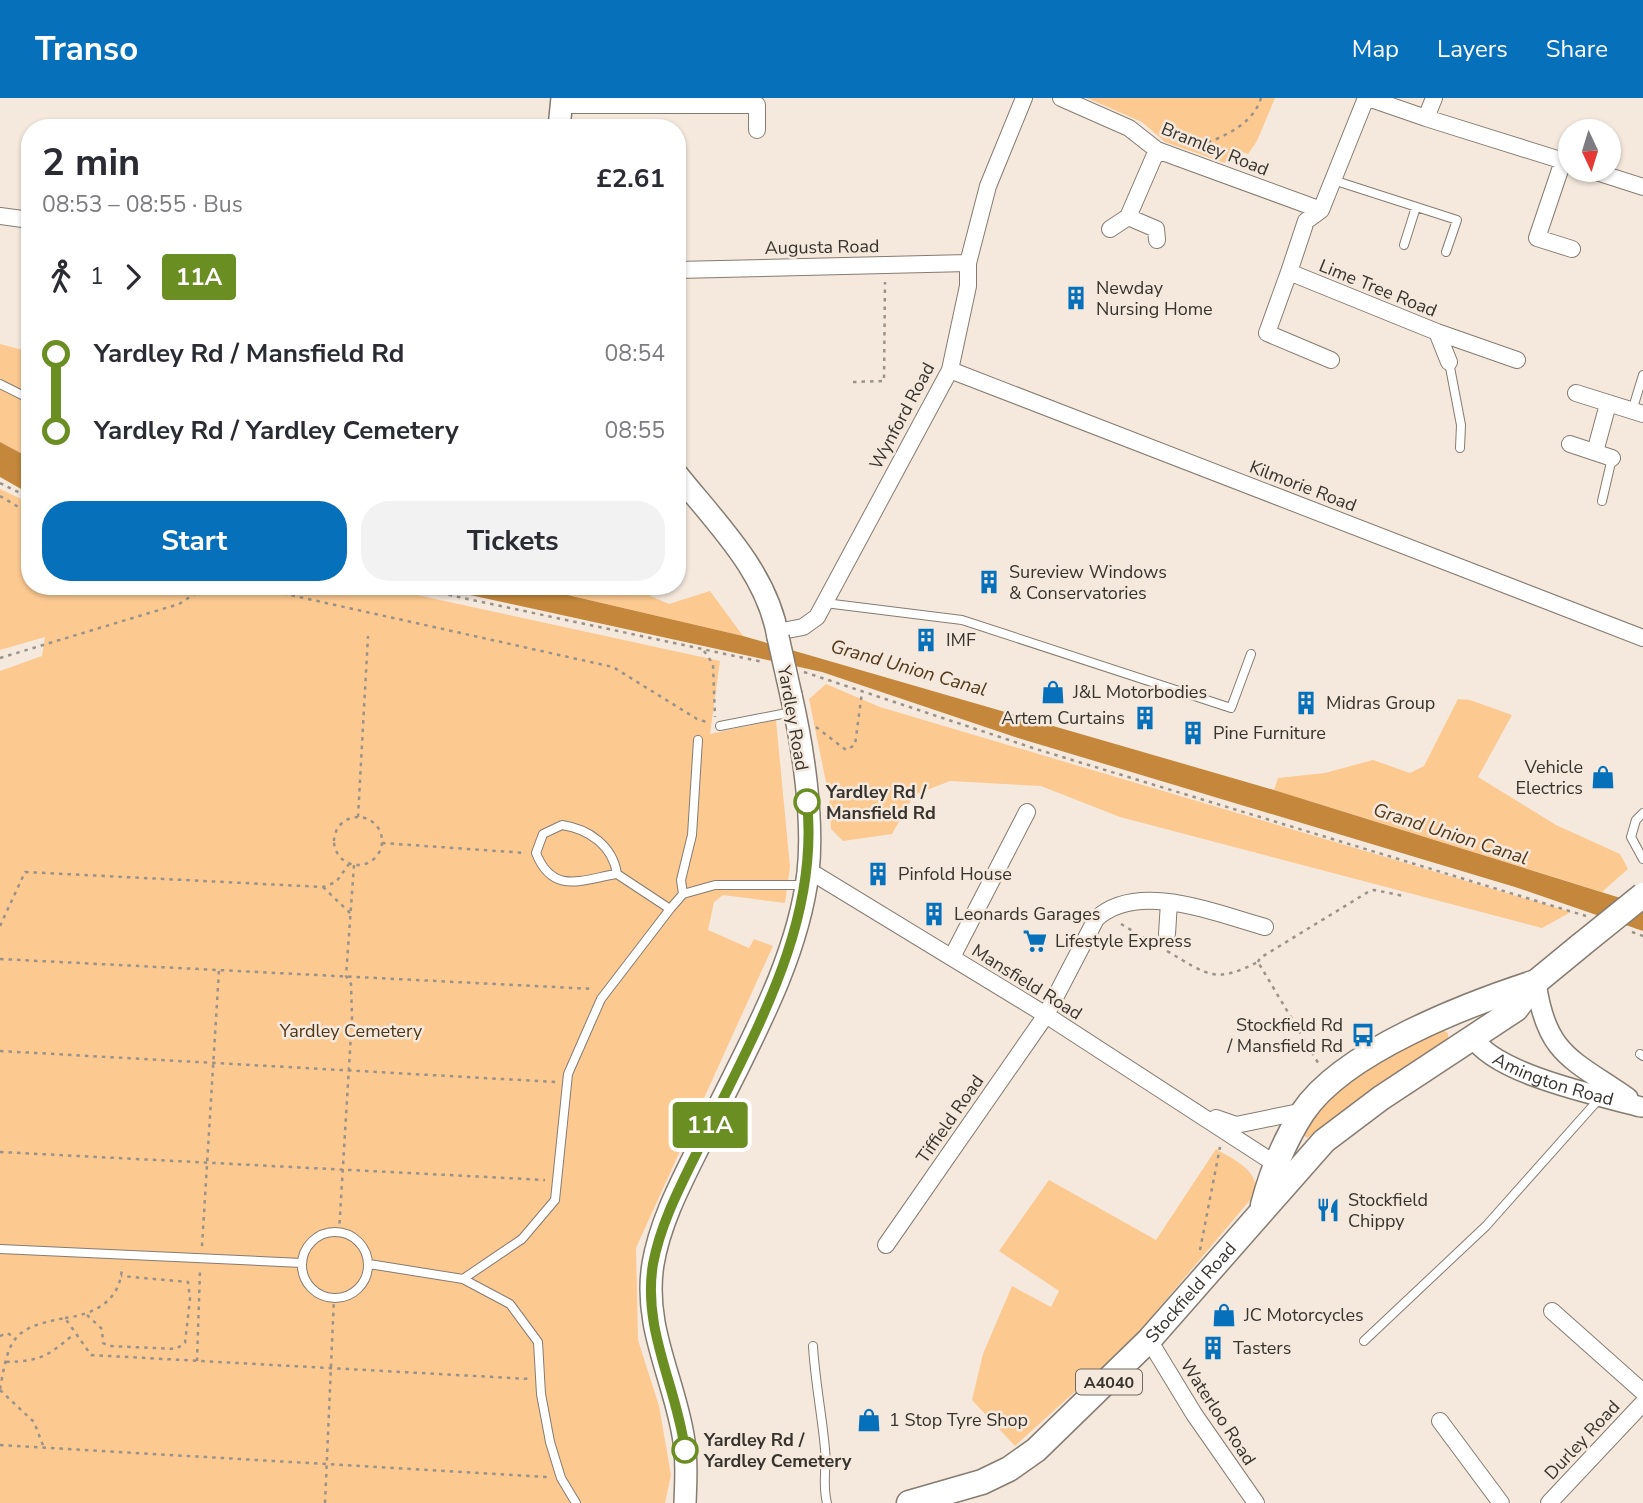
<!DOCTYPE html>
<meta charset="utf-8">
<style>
:root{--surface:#fff;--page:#f2f2f3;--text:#2b2b33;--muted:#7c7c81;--accent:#0770bb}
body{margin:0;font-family:"Nunito Sans",sans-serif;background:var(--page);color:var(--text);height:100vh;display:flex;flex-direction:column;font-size:26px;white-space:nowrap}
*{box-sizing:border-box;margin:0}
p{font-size:23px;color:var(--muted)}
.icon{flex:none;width:38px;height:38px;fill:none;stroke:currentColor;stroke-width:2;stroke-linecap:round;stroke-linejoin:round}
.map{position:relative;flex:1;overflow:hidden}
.drawer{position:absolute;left:21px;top:21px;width:665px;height:476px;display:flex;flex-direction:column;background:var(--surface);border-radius:28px;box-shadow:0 2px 5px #0004}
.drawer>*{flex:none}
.badge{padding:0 14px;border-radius:5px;font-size:24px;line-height:46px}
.needle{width:46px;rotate:176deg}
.buttons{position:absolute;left:1558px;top:21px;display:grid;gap:14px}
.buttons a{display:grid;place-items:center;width:63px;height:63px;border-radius:50%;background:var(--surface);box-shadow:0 2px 5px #0004;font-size:35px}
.map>.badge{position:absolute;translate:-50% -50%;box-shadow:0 0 0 4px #fff}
.legs{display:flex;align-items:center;gap:10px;height:77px;padding:0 21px;font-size:23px}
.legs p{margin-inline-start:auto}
.headline{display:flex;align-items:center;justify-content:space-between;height:119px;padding:0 21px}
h1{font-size:38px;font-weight:700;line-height:52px}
.primary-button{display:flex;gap:14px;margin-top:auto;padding:14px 21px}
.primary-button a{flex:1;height:80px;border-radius:28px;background:var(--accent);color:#fff;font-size:28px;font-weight:700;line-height:80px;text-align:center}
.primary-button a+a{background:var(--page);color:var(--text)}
ul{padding:0 21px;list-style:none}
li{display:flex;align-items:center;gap:24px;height:77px;font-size:26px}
li i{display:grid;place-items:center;width:10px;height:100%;margin:0 9px;background:currentColor}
li i::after{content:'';width:18px;height:18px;margin:-9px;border:5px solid;border-radius:50%;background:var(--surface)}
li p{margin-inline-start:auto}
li:first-child i{background:linear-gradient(#0000 50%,currentColor 0)}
li:last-child i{background:linear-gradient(currentColor 50%,#0000 0)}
header{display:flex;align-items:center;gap:42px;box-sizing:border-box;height:98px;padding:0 35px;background:var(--accent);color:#fff}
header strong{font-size:33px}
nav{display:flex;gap:38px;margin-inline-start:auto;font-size:24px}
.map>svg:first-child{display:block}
.green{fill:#fcc991}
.water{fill:#c4873b}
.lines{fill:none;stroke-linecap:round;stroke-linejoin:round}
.service-casing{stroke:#867b70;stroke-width:10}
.minor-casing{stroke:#867b70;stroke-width:18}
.tertiary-casing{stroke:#867b70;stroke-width:22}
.secondary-casing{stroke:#867b70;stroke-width:24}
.primary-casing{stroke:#867b70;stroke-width:27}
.path{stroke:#9a9289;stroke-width:2.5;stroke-dasharray:3.5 5;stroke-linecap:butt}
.service{stroke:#fff;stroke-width:8}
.minor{stroke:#fff;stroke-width:16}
.tertiary{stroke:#fff;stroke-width:19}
.secondary{stroke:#fff;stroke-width:21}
.primary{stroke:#fff;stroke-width:24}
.secondary-bridge-casing{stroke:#867b70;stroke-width:24;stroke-linecap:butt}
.primary-bridge-casing{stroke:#867b70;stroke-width:27;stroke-linecap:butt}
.secondary-bridge{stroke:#fff;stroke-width:21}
.primary-bridge{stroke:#fff;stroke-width:24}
.line-1-casing{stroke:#fff;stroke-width:16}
.line-1{stroke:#6b8e23;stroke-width:10}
.stop-1-dot{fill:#fff;stroke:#6b8e23;stroke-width:3.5}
.labels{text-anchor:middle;stroke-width:5;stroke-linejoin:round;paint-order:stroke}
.shield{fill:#f5e9dd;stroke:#706a62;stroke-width:2}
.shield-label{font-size:16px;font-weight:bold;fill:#37332e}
.street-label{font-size:18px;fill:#37332e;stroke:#f5e9dd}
.poi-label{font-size:18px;fill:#37332e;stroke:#f5e9dd;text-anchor:start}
.stop-label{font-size:18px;font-weight:bold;fill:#37332e;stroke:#f5e9dd;text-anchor:start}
.park-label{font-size:18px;fill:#503616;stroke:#f5e9dd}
.water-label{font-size:19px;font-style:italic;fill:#543a1a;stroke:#f5e9dd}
</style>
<header>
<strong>Transo</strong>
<nav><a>Map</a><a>Layers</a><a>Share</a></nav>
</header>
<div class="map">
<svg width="1643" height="1405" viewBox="0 0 1643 1405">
<rect width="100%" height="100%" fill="#f5e9dd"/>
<path class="green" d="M 1087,0 L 1275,0 L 1257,43 L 1248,56 L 1231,50 L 1225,65 L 1165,44 L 1142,24 Z
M 0,246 L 30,254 L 30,360 L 0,344 Z
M 0,391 L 30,405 L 30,488 L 376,488 L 720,563 L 710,636 L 776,622 L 790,769 L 785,805 L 723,797 L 714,804 L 708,832 L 749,850 L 754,841 L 773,848 L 636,1150 L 638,1242 L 659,1308 L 671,1377 L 665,1405 L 0,1405 L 0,573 L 42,558 L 45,539 L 0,552 Z
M 529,488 L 628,488 L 669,506 L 710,493 L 743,538 Z
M 826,586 L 880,609 L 1571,814 L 1542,830 L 1120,719 L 1041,688 L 950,683 L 914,697 L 892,736 L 843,743 L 831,731 L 829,699 L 809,601 Z
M 1458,601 L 1470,602 L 1512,617 L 1478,679 L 1556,727 L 1620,756 L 1628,771 L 1602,794 L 1274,692 L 1278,680 L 1325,675 L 1373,662 L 1410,675 L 1424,668 Z
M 1443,932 L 1448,935 L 1448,944 L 1307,1040 L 1302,1036 C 1308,1026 1314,1013 1323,1004 C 1355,972 1400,946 1443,932 Z
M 1216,1051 C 1234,1062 1258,1071 1256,1095 L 1132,1242 L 1015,1348 L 972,1302 L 983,1256 L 1012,1188 L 1051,1209 L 1059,1193 L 999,1153 L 1049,1082 L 1156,1142 Z"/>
<path class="water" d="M 0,344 L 30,360 L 30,396 L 0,379 Z
M 429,488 L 529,488 L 743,538 L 1274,692 L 1643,807 L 1643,833 L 1515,789 L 1018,640 L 822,574 Z"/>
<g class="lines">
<g class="service-casing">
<path id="service" d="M 1333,82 L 1457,122 L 1446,154
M 1404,147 L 1416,109
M 1449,264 L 1461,327 L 1460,350
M 0,286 L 30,301
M 1632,313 L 1643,277
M 1602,403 L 1612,360
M 825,505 L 962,522 L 1231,610 L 1251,556
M 720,628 L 792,614
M 1643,715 L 1636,722 L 1631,739 L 1643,761
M 617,776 C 613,748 589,731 562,727 L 543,736 L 536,755 C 553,798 583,781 617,776 L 670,811
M 683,796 L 681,782 L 692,737 L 698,642
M 1640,956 L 1643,958
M302 1167a33 33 0 1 1 66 0a33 33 0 1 1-66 0Z
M 0,1151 L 302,1165
M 369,1166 L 463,1181 L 510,1206 L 538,1244 L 541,1296 L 550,1344 L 561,1380 L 576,1405
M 463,1181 L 522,1141 L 555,1102 L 568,976 L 601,901 L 670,811 L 683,796 L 715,787 L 803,787
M 1364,1243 L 1486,1128 L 1599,1001
M 813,1248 C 815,1283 822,1317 825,1351 C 827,1370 822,1386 827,1405"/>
</g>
<g class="minor-casing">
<path id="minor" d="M 1061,0 L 1129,30 L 1157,52 L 1321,112
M 1366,0 L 1321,112 L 1306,123 L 1289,174 L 1437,234 L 1517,262
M 1368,0 L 1426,20 L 1434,0
M 561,7 L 757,7 L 757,32
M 1426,20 L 1570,65
M 1563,63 L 1537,140 L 1572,151
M 1590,72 L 1643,89
M 0,118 L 30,122
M 1128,119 L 1157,52
M 1110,131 L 1128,119 L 1156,131 L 1157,142
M 677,172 L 968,165
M 1289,174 L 1267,235 L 1331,262
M 1437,234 L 1449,264
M 950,272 L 1643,540
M 1576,295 L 1643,316
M 1570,346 L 1612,360
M 1595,354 L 1608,306
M 777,534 L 803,529 L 817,519 L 950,272 L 968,188 L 968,165 L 988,88 L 1024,0
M 808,772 L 1046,917 L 1274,1065
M 1167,836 L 1169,804
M 952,859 L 1027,714
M 1216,1020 L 1236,1027 L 1304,1013
M 886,1147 L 1046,917 L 1096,821 C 1138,782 1217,816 1265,829
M 1552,1213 L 1643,1294
M 1149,1242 L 1194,1316 L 1256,1405
M 1440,1323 L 1501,1405
M 1549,1405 L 1643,1305"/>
</g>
<g class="tertiary-casing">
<g id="tertiary">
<path d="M 1536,884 C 1546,957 1572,961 1628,1000"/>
<path id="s1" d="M 1473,939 C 1494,976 1600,998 1641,1009"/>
</g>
</g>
<g class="secondary-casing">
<path id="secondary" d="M 559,30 L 562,0
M 677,376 C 717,426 767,474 778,539
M 685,1405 C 686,1382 687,1359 683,1337 C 673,1278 643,1228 653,1166 C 661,1118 687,1074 708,1030 C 747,949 797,865 808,775 C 814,721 803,649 791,597"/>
</g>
<g class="primary-casing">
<g id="primary">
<path d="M 1263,1107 C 1272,1073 1284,1043 1303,1014 C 1344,953 1468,906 1536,884"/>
<path id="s2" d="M 909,1405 L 982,1384 L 1009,1371 L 1036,1352 L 1149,1242 L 1324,1043 L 1381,1000 L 1516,911 L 1536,884 L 1581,847"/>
</g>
</g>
<path class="path" d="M 1204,51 L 1206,45 C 1228,37 1254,24 1261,0
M 853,284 L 884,283 L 885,184
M 0,385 L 30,400
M 0,398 L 30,416
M 250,488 L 613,569 L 697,621 L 710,625
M 407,488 L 763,564
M 704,553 L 713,566 L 715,619
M 0,560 L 179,506 L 207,488
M 804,574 L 1036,651 L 1586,818
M 816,629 L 846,652 L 855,647 L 862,594
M334 743a24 24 0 1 1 48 0a24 24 0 1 1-48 0Z
M 358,719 L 368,538
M 382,745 L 526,755
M 323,789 L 351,816
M 1121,826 L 1153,845
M 0,828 L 25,774 L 323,789 L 336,784 L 349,766
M 1632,834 L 1643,838
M 1167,853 C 1208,877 1214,886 1258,864 L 1320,968
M 0,861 L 594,891
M 1258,864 L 1260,860 L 1368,794 L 1374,792 L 1404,798
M 0,953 L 556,984
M 0,1054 L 545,1082
M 339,1134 L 352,919 L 351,886 L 346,878 L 354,767
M 202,1148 L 219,872
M 1200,1152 L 1220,1049
M 87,1217 L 102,1231 L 103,1245 L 109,1248 L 176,1251 L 185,1245 L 190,1201 L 188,1184 L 121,1178
M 65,1220 C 95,1216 121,1203 122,1168
M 0,1238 L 7,1235 L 14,1239
M 197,1263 L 200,1172
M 6,1264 C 41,1263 48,1258 74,1236
M 0,1291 C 9,1241 11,1230 65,1220 L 91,1257 L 530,1281
M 0,1292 L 34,1324 L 44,1350
M 0,1347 L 547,1379
M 325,1405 L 334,1200"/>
<use href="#service" class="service"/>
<use href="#minor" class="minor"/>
<use href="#tertiary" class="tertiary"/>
<use href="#secondary" class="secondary"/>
<use href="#primary" class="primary"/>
<g class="secondary-bridge-casing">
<path id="secondary-bridge" d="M 778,539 L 791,597"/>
</g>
<g class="primary-bridge-casing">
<path id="primary-bridge" d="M 1581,847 L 1643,797"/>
</g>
<use href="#secondary-bridge" class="secondary-bridge"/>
<use href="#primary-bridge" class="primary-bridge"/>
</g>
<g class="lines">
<g class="line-1-casing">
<path id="line-1" d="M 685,1352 C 677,1289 642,1232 653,1166 C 661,1124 681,1087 700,1048 C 751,940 820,829 807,704"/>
</g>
<use href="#line-1" class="line-1"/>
</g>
<defs>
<g id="building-bare" transform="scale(1.89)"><path d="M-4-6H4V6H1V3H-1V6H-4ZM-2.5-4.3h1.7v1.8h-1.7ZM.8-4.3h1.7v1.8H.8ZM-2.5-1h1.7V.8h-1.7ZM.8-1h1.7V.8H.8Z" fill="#0770bb" stroke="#f5e9dd" stroke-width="2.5" paint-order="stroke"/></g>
<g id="shop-bare" transform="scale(1.89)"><path d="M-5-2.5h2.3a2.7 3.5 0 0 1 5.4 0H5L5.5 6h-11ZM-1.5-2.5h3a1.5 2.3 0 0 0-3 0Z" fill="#0770bb" stroke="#f5e9dd" stroke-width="2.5" paint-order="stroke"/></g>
<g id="supermarket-bare" transform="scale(1.89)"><path d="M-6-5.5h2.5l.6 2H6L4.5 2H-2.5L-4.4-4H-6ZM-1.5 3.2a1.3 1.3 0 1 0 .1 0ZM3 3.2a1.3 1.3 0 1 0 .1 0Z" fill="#0770bb" stroke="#f5e9dd" stroke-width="2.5" paint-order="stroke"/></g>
<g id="bus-bare" transform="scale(1.89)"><path d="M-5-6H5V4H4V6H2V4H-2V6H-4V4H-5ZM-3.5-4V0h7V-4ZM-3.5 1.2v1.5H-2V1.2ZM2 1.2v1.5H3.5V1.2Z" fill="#0770bb" stroke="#f5e9dd" stroke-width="2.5" paint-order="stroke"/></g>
<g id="restaurant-bare" transform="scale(1.89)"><path d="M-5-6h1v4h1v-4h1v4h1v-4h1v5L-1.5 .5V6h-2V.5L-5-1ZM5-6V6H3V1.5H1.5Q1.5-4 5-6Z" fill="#0770bb" stroke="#f5e9dd" stroke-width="2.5" paint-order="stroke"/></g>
</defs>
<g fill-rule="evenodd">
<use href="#building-bare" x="1076" y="200"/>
<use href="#building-bare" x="989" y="484"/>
<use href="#building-bare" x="926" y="542"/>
<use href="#shop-bare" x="1053" y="594"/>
<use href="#building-bare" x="1306" y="605"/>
<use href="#building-bare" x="1145" y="620"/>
<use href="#building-bare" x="1193" y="635"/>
<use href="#shop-bare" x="1603" y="679"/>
<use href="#building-bare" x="878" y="776"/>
<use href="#building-bare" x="934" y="816"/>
<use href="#supermarket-bare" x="1035" y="843"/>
<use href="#bus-bare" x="1363" y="937"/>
<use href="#restaurant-bare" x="1328" y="1112"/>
<use href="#shop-bare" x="1224" y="1217"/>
<use href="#building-bare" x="1213" y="1250"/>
<use href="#shop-bare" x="869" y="1322"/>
</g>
<g class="stop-1-dot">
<circle cx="807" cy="704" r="12"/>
<circle cx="685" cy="1352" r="12"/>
</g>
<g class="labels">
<rect class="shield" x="1076" y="1271.5" width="66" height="25" rx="5"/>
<g class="shield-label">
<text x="1109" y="1290">A4040</text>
</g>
<g class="street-label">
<text transform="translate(1215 51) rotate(22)" y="6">Bramley Road</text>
<text transform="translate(822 149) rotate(-1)" y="6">Augusta Road</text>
<text transform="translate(1378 190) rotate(22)" y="6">Lime Tree Road</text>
<text transform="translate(902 318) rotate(-62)" y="6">Wynford Road</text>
<text transform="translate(1303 388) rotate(21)" y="6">Kilmorie Road</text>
<text transform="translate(793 620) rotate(80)" y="6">Yardley Road</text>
<text transform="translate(1027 884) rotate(32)" y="6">Mansfield Road</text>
<text dy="6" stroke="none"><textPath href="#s1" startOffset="93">Amington Road</textPath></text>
<text transform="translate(950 1021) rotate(-55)" y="6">Tiffield Road</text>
<text dy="6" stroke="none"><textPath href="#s2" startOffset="360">Stockfield Road</textPath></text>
<text transform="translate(1218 1314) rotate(57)" y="6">Waterloo Road</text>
<text transform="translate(1582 1342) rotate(-47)" y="6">Durley Road</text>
</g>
<g class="poi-label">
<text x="1096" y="196">Newday<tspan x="1096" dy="21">Nursing Home</tspan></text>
<text x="1009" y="480">Sureview Windows<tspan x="1009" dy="21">&amp; Conservatories</tspan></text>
<text x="946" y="548">IMF</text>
<text x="1073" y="600">J&amp;L Motorbodies</text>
<text x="1326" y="611">Midras Group</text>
<text x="1125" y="626" text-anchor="end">Artem Curtains</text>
<text x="1213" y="641">Pine Furniture</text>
<text x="1583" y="675" text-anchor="end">Vehicle<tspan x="1583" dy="21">Electrics</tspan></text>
<text x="898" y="782">Pinfold House</text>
<text x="954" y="822">Leonards Garages</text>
<text x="1055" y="849">Lifestyle Express</text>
<text x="1343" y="933" text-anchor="end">Stockfield Rd<tspan x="1343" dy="21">/ Mansfield Rd</tspan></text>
<text x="1348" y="1108">Stockfield<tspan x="1348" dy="21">Chippy</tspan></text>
<text x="1244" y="1223">JC Motorcycles</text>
<text x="1233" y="1256">Tasters</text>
<text x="889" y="1328">1 Stop Tyre Shop</text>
</g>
<g class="stop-label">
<text x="826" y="700">Yardley Rd /<tspan x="826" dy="21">Mansfield Rd</tspan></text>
<text x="704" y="1348">Yardley Rd /<tspan x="704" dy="21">Yardley Cemetery</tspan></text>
</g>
<g class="park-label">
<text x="351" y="939">Yardley Cemetery</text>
</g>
<g class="water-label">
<text transform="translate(909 569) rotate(16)" y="7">Grand Union Canal</text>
<text transform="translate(1451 735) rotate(18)" y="7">Grand Union Canal</text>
</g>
</g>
</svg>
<div class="buttons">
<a><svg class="needle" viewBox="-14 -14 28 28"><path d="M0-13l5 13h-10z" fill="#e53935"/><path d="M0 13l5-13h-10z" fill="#7c7c81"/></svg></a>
</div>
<b class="badge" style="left:710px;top:1027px;background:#6b8e23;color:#fff">11A</b>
<section class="drawer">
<div class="headline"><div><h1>2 min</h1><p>08:53 – 08:55 · Bus</p></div><b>£2.61</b></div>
<div class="legs"><svg class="icon" aria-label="walk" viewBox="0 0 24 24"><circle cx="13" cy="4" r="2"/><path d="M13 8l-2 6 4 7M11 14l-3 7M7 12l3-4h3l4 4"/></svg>1<svg class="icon" aria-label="forward" viewBox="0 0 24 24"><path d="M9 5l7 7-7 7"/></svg><b class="badge" style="background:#6b8e23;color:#fff">11A</b></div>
<ul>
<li><i style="color:#6b8e23"></i><b>Yardley Rd / Mansfield Rd</b><p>08:54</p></li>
<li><i style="color:#6b8e23"></i><b>Yardley Rd / Yardley Cemetery</b><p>08:55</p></li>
</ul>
<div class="primary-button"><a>Start</a><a>Tickets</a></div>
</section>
</div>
